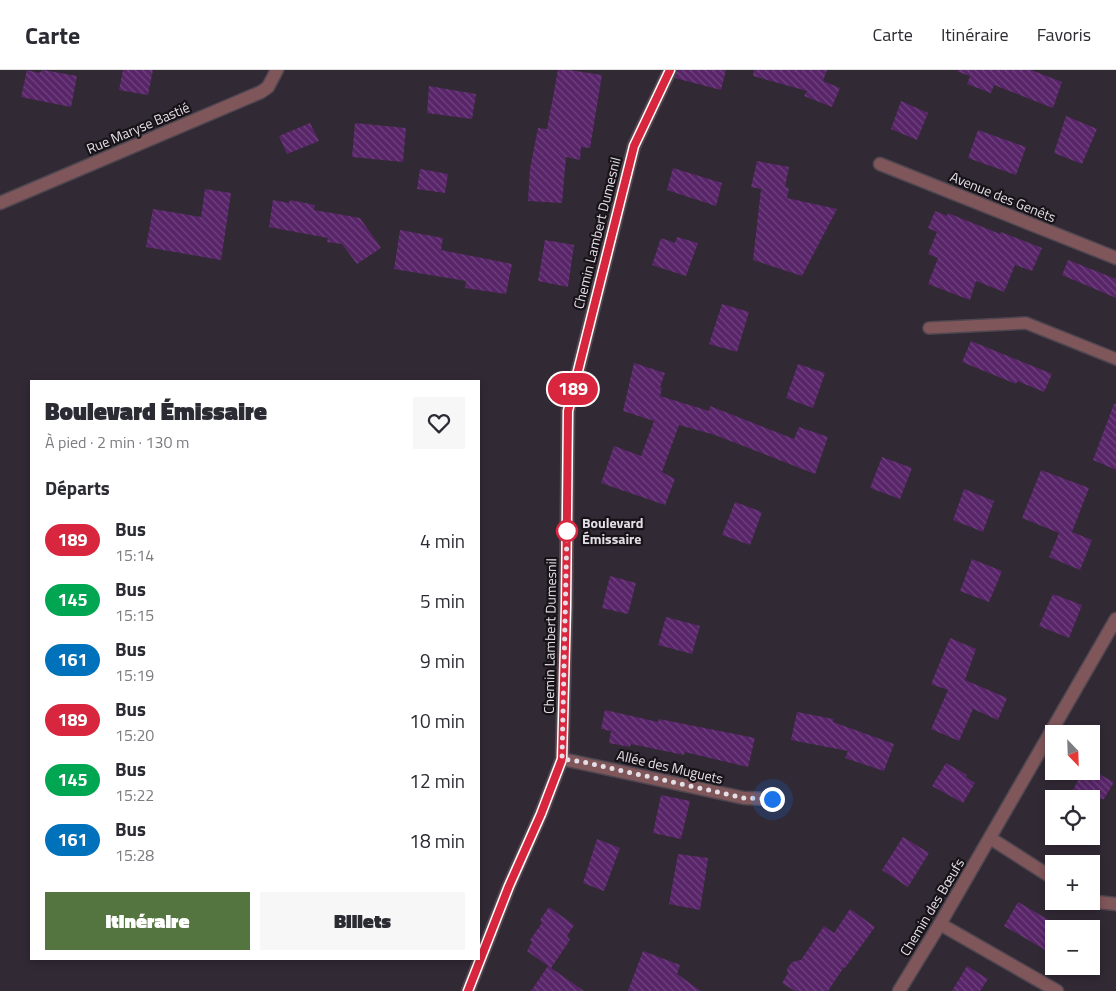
<!DOCTYPE html>
<html lang="fr">
<meta charset="utf-8">
<style>
:root{--surface:#fff;--page:#f7f7f7;--text:#2b2b33;--muted:#7c7c81;--line:#e1e1e2;--accent:#54753f}
body{margin:0;font-family:"Titillium Web",sans-serif;background:var(--page);color:var(--text);height:100vh;display:flex;flex-direction:column;font-size:19px;white-space:nowrap}
*{box-sizing:border-box;margin:0}
p{font-size:16px;color:var(--muted)}
.icon{flex:none;width:28px;height:28px;fill:none;stroke:currentColor;stroke-width:2;stroke-linecap:round;stroke-linejoin:round}
.map{position:relative;flex:1;overflow:hidden}
.panel{position:absolute;left:30px;top:310px;width:450px;height:580px;display:flex;flex-direction:column;background:var(--surface);border-radius:0px;box-shadow:0 2px 8px #0003}
.panel>*{flex:none}
.badge{padding:0 10px;border-radius:16px;font-size:18px;line-height:32px}
.needle{width:32px;rotate:157deg}
.tools{position:absolute;left:1045px;top:655px;display:grid;gap:10px}
.tools a{display:grid;place-items:center;width:55px;height:55px;border-radius:0px;background:var(--surface);box-shadow:0 2px 8px #0003;font-size:25px}
.you{position:absolute;width:25px;height:25px;margin:-12px;border:4px solid #fff;border-radius:50%;background:#1a73e8;box-shadow:0 0 0 8px #1a73e833}
.map>.badge{position:absolute;translate:-50% -50%;box-shadow:0 0 0 2px #fff}
h2{padding:0 15px;font-size:19px;line-height:45px}
.round{display:grid;place-items:center;flex:none;width:52px;height:52px;border-radius:0px;background:var(--page)}
.summary{display:flex;align-items:center;justify-content:space-between;height:85px;padding:0 15px}
h1{font-size:24px;font-weight:800;line-height:38px}
.primary-button{display:flex;gap:10px;margin-top:auto;padding:10px 15px}
.primary-button a{flex:1;height:58px;border-radius:0px;background:var(--accent);color:#fff;font-size:20px;font-weight:800;line-height:58px;text-align:center}
.primary-button a+a{background:var(--page);color:var(--text)}
ul{padding:0;list-style:none}
li{display:flex;align-items:center;gap:15px;height:60px;padding:0 15px}
li div{flex:1}
li b{display:block;font-size:19px}
li em{font-style:normal}
li .badge{min-width:55px;font-weight:700;text-align:center}
header{display:flex;align-items:center;gap:30px;box-sizing:border-box;height:70px;padding:0 25px;background:var(--surface);border-bottom:1px solid var(--line)}
header strong{font-size:24px}
nav{display:flex;gap:28px;margin-inline-start:auto;font-size:18px}
.map>svg:first-child{display:block}
.building{fill:url(#building-back-hatch)}
.lines{fill:none;stroke-linecap:round;stroke-linejoin:round}
.service-casing{stroke:#4e4650;stroke-width:14}
.minor-casing{stroke:#4e4650;stroke-width:15}
.tertiary-casing{stroke:#4e4650;stroke-width:15}
.service{stroke:#7f5659;stroke-width:11}
.minor{stroke:#7f5659;stroke-width:12}
.tertiary{stroke:#7f5659;stroke-width:12}
.line-casing{stroke:#fff;stroke-width:11}
.line{stroke:#d7263d;stroke-width:8}
.walk{stroke:#e4dee6;stroke-width:5;stroke-dasharray:0 9}
.stop-dot{fill:#fff;stroke:#d7263d;stroke-width:2.5}
.labels{text-anchor:middle;stroke-width:4.5;stroke-linejoin:round;paint-order:stroke}
.street-label{font-size:14px;fill:#e4dee6;stroke:#171318}
.stop-label{font-size:14px;font-weight:bold;fill:#e4dee6;stroke:#171318;text-anchor:start}
</style>
<header>
<strong>Carte</strong>
<nav><a>Carte</a><a>Itinéraire</a><a>Favoris</a></nav>
</header>
<div class="map">
<svg width="1116" height="921" viewBox="0 0 1116 921">
<defs>
<pattern id="building-back-hatch" width="6" height="6" patternUnits="userSpaceOnUse" patternTransform="scale(1.25)"><rect width="6" height="6" fill="#582569"/><path d="M-1 5l2 2M0 0l6 6M5-1l2 2" fill="none" stroke="#70447e"/></pattern>
</defs>
<rect width="100%" height="100%" fill="#312934"/>
<path class="building" d="M 27,0 L 39,3 L 43,0 L 77,6 L 71,37 L 21,27 Z
M 123,0 L 153,0 L 148,25 L 119,20 Z
M 558,0 L 569,0 L 602,5 L 590,78 L 581,77 L 580,90 L 566,87 L 562,133 L 528,131 L 530,99 L 538,58 L 547,59 Z
M 678,0 L 726,0 L 721,20 L 675,8 Z
M 754,0 L 827,0 L 823,11 L 840,18 L 832,37 L 804,26 L 807,21 L 753,6 Z
M 958,0 L 1031,0 L 1062,12 L 1053,38 L 994,15 L 991,23 L 967,14 L 970,6 L 958,2 Z
M 429,16 L 476,24 L 472,49 L 427,43 Z
M 901,31 L 928,43 L 917,70 L 891,59 Z
M 1066,46 L 1097,59 L 1082,94 L 1054,83 Z
M 310,53 L 319,71 L 287,84 L 279,66 Z
M 355,53 L 406,58 L 403,92 L 352,87 Z
M 978,60 L 1026,77 L 1016,105 L 968,88 Z
M 757,91 L 789,97 L 785,117 L 789,118 L 787,128 L 837,139 L 802,206 L 753,190 L 761,119 L 751,117 Z
M 673,98 L 722,113 L 716,136 L 667,120 Z
M 420,99 L 448,104 L 445,123 L 417,119 Z
M 205,119 L 231,123 L 221,190 L 146,177 L 153,139 L 201,147 Z
M 273,130 L 289,133 L 290,130 L 315,135 L 314,140 L 360,148 L 381,178 L 357,194 L 342,174 L 327,172 L 328,168 L 269,157 Z
M 935,141 L 947,146 L 948,143 L 1000,164 L 1001,162 L 1042,178 L 1032,201 L 1015,195 L 1004,222 L 976,211 L 970,230 L 928,214 L 938,188 L 928,184 L 937,162 L 928,158 Z
M 400,160 L 443,168 L 441,180 L 512,194 L 506,224 L 465,218 L 466,211 L 394,199 Z
M 677,167 L 698,173 L 686,206 L 652,195 L 661,168 L 675,173 Z
M 545,170 L 574,175 L 568,217 L 538,211 Z
M 1068,190 L 1116,209 L 1116,228 L 1062,205 Z
M 722,234 L 749,242 L 737,282 L 709,274 Z
M 971,271 L 1052,304 L 1044,322 L 1017,311 L 1016,314 L 962,292 Z
M 634,293 L 665,303 L 660,317 L 662,318 L 660,326 L 709,341 L 710,336 L 794,369 L 799,357 L 828,367 L 815,404 L 715,365 L 679,355 L 662,402 L 675,409 L 665,435 L 601,413 L 614,376 L 641,386 L 654,351 L 623,341 Z
M 798,294 L 825,303 L 813,338 L 786,328 Z
M 1114,334 L 1116,334 L 1116,400 L 1093,390 Z
M 882,387 L 912,398 L 900,429 L 870,418 Z
M 1041,400 L 1089,418 L 1072,462 L 1092,470 L 1080,500 L 1049,487 L 1059,463 L 1022,448 Z
M 964,419 L 994,431 L 983,462 L 953,450 Z
M 735,432 L 762,442 L 750,475 L 722,465 Z
M 972,489 L 1002,501 L 989,532 L 960,521 Z
M 610,506 L 636,513 L 628,544 L 602,538 Z
M 1053,524 L 1082,535 L 1069,568 L 1039,556 Z
M 666,547 L 700,556 L 692,584 L 658,575 Z
M 950,568 L 976,579 L 965,610 L 1007,628 L 998,650 L 973,639 L 959,671 L 931,659 L 948,620 L 931,614 Z
M 605,640 L 658,652 L 659,649 L 755,668 L 748,697 L 685,682 L 684,685 L 631,674 L 630,677 L 609,673 L 611,661 L 601,659 Z
M 797,642 L 833,649 L 833,652 L 894,674 L 884,701 L 845,688 L 848,681 L 791,670 Z
M 946,693 L 967,705 L 966,707 L 975,713 L 963,733 L 932,716 Z
M 1083,701 L 1093,701 L 1114,712 L 1104,729 L 1070,729 L 1075,721 L 1073,720 Z
M 661,725 L 690,731 L 681,769 L 653,763 Z
M 903,767 L 929,783 L 908,817 L 882,800 Z
M 597,769 L 620,778 L 604,821 L 583,813 Z
M 678,784 L 708,788 L 700,840 L 669,834 Z
M 1018,832 L 1054,853 L 1054,885 L 1004,856 Z
M 549,837 L 574,855 L 567,866 L 570,870 L 551,898 L 584,921 L 531,921 L 548,896 L 527,881 L 532,872 L 530,870 L 542,853 L 540,850 Z
M 850,839 L 875,857 L 845,898 L 844,897 L 828,921 L 795,921 L 782,913 L 788,903 L 787,899 L 792,892 L 801,890 L 824,856 L 834,863 Z
M 643,881 L 680,895 L 677,904 L 701,921 L 628,921 Z
M 967,896 L 988,909 L 980,921 L 952,921 Z"/>
<g class="lines">
<g class="service-casing">
<path id="service" d="M 929,258 L 1026,253 L 1116,289"/>
</g>
<g class="minor-casing">
<path id="minor" d="M 880,94 L 1116,188
M 0,133 L 261,22 L 268,17 L 277,0
M 562,689 L 744,728 L 772,729
M 990,768 L 1054,809
M 1088,831 L 1116,834
M 940,854 L 1057,921
M 468,921 L 509,816 L 541,744 L 562,689 L 566,535 L 568,341 L 634,76 L 670,0"/>
</g>
<g class="tertiary-casing">
<path id="tertiary" d="M 899,921 L 940,854 L 1116,549"/>
</g>
<use href="#service" class="service"/>
<use href="#minor" class="minor"/>
<use href="#tertiary" class="tertiary"/>
</g>
<g class="lines">
<g class="line-casing">
<path id="line" d="M 468,921 L 509,816 L 541,744 L 562,689 L 566,536 L 568,341 L 634,76 L 670,0"/>
</g>
<use href="#line" class="line"/>
<path class="walk" d="M 567,461 L 562,689 L 583,692 L 744,728 L 772,729"/>
</g>
<circle class="stop-dot" cx="567" cy="461" r="10"/>
<g class="labels">
<g class="street-label">
<text transform="translate(138 58) rotate(-23)" y="5">Rue Maryse Bastié</text>
<text transform="translate(1003 127) rotate(22)" y="5">Avenue des Genêts</text>
<text transform="translate(597 163) rotate(-76)" y="5">Chemin Lambert Dumesnil</text>
<text transform="translate(550 566) rotate(-89)" y="5">Chemin Lambert Dumesnil</text>
<text transform="translate(670 697) rotate(13)" y="5">Allée des Muguets</text>
<text transform="translate(932 837) rotate(-59)" y="5">Chemin des Bœufs</text>
</g>
<g class="stop-label">
<text x="582" y="458">Boulevard<tspan x="582" dy="16">Émissaire</tspan></text>
</g>
</g>
</svg>
<div class="tools">
<a><svg class="needle" viewBox="-14 -14 28 28"><path d="M0-13l5 13h-10z" fill="#e53935"/><path d="M0 13l5-13h-10z" fill="#7c7c81"/></svg></a>
<a><svg class="icon" aria-label="locate" viewBox="0 0 24 24"><circle cx="12" cy="12" r="6"/><path d="M12 2v4M12 18v4M2 12h4M18 12h4"/></svg></a>
<a>+</a>
<a>−</a>
</div>
<div class="you" style="left:772px;top:729px"></div>
<b class="badge" style="left:573px;top:319px;background:#d7263d;color:#fff">189</b>
<section class="panel">
<div class="summary"><div><h1>Boulevard Émissaire</h1><p>À pied · 2 min · 130 m</p></div><a class="round"><svg class="icon" aria-label="heart" viewBox="0 0 24 24"><path d="M12 20l-8-8c-3-5 5-10 8-4 3-6 11-1 8 4z"/></svg></a></div>
<h2>Départs</h2>
<ul>
<li><span class="badge" style="background:#d7263d;color:#fff">189</span><div><b>Bus</b><p>15:14</p></div><em>4 min</em></li>
<li><span class="badge" style="background:#00a651;color:#fff">145</span><div><b>Bus</b><p>15:15</p></div><em>5 min</em></li>
<li><span class="badge" style="background:#0072bc;color:#fff">161</span><div><b>Bus</b><p>15:19</p></div><em>9 min</em></li>
<li><span class="badge" style="background:#d7263d;color:#fff">189</span><div><b>Bus</b><p>15:20</p></div><em>10 min</em></li>
<li><span class="badge" style="background:#00a651;color:#fff">145</span><div><b>Bus</b><p>15:22</p></div><em>12 min</em></li>
<li><span class="badge" style="background:#0072bc;color:#fff">161</span><div><b>Bus</b><p>15:28</p></div><em>18 min</em></li>
</ul>
<div class="primary-button"><a>Itinéraire</a><a>Billets</a></div>
</section>
</div>
